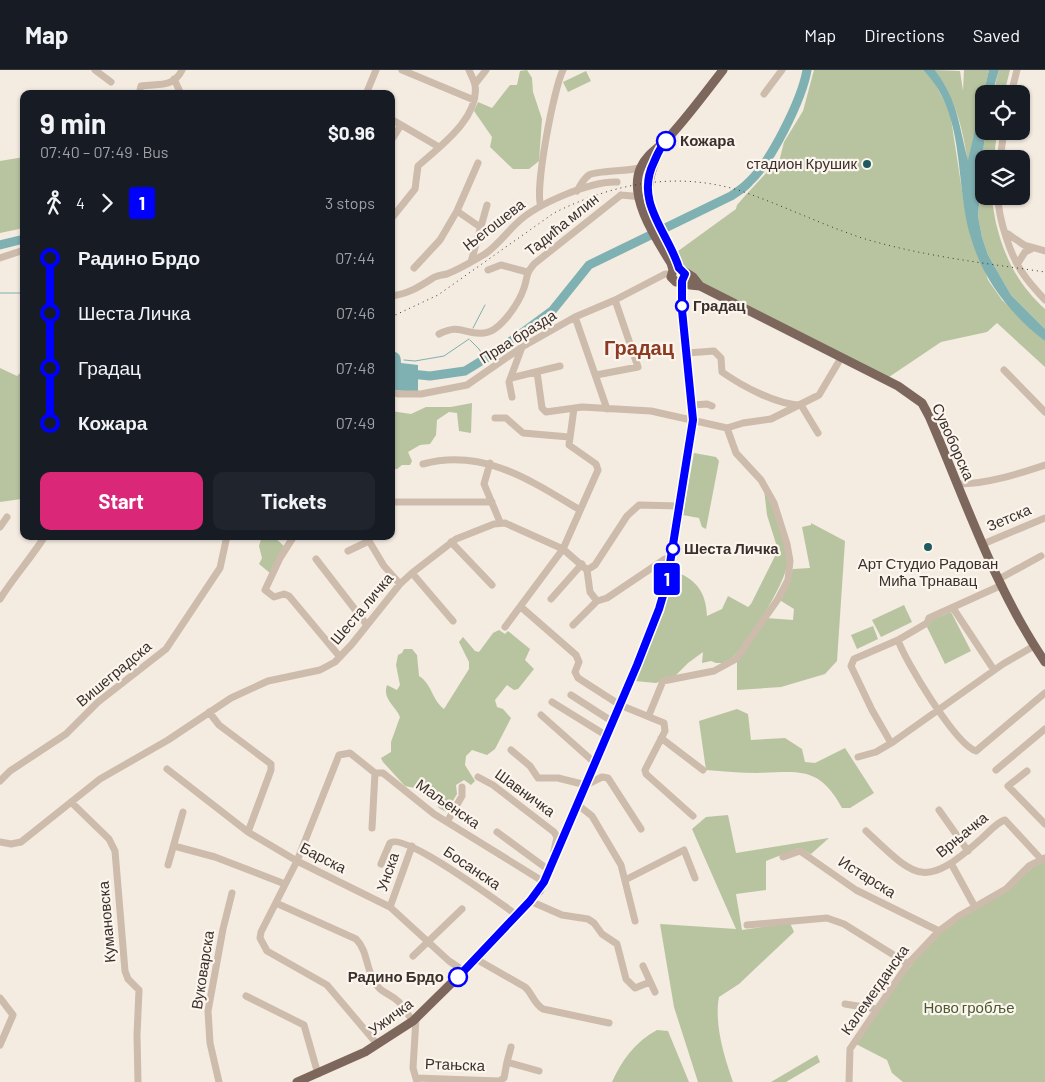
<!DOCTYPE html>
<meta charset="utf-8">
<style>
:root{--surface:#171b24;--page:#20242c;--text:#f1f3f6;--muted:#9ea1a6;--line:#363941;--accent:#db2777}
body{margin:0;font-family:Barlow,sans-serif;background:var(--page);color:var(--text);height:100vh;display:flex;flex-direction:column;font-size:19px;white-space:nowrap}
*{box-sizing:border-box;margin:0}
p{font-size:16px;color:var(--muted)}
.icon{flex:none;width:28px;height:28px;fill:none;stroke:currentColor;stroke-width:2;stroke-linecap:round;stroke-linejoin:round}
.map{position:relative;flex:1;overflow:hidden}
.drawer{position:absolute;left:20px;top:20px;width:375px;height:450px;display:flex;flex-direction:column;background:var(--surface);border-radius:10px;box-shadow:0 1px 4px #0004}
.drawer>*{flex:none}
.badge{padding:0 10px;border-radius:4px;font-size:18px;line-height:32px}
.buttons{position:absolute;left:975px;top:15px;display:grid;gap:10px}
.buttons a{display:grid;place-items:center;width:55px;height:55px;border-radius:10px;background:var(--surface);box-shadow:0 1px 4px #0004;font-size:25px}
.map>.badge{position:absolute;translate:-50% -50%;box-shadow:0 0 0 2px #fff}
.legs{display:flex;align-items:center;gap:8px;height:55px;padding:0 20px;font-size:16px}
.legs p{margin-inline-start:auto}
.summary{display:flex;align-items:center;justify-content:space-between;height:85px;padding:0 20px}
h1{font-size:28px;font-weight:700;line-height:38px}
.primary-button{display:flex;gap:10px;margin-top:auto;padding:10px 20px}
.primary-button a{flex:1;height:58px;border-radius:10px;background:var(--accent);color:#fff;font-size:20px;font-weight:700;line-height:58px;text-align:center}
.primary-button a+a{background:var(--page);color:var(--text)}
ul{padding:0 20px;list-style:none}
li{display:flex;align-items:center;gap:18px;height:55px;font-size:19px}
li i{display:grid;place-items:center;width:8px;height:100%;margin:0 6px;background:currentColor}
li i::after{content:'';width:12px;height:12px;margin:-6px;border:4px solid;border-radius:50%;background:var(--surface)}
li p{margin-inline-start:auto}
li:first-child i{background:linear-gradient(#0000 50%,currentColor 0)}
li:last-child i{background:linear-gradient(currentColor 50%,#0000 0)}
header{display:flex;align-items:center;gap:30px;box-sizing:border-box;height:70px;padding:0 25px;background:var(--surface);border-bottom:1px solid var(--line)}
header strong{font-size:24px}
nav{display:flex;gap:28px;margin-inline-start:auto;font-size:18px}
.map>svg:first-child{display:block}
.green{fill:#b8c4a0}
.water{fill:#7fb0b2}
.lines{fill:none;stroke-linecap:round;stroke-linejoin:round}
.stream{stroke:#7fb0b2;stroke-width:1}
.river{stroke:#7fb0b2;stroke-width:9}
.minor{stroke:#cdbbac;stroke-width:7}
.major{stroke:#7d675c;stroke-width:9}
.rail{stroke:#3b302b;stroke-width:1;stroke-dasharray:1 4;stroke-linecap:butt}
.line-1-casing{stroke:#fff;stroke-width:11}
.line-1{stroke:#00f;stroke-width:8}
.stop-1-dot{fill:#fff;stroke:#00f;stroke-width:2.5}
.poi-dot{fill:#1f5a5e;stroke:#fbf5ee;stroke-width:2}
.labels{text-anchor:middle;stroke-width:4.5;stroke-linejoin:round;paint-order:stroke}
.stop-label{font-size:15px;font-weight:bold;fill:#3b302b;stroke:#fbf5ee;text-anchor:start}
.poi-label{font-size:15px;fill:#3b302b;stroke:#fbf5ee;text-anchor:end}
.street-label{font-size:15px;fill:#3b302b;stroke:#fbf5ee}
.park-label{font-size:15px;fill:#4a5a2e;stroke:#fbf5ee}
.district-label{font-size:20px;font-weight:bold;fill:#8c3b22;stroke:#fbf5ee}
</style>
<header>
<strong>Map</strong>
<nav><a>Map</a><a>Directions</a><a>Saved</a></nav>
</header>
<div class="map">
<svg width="1045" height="1012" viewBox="0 0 1045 1012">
<rect width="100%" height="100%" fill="#f4ebe1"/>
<path class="green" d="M 527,0 L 532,8 L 533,22 L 542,49 L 539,91 L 529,99 L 513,99 L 490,77 L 492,67 L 474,41 L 478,32 L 492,38 L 510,15 L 517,15 L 520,1 Z
M 814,0 L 923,0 L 933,10 L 950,42 L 964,134 L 988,210 L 1002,230 L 1045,271 L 1045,297 L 997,253 L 987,262 L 941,272 L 886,309 L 685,204 L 674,184 L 736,139 L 737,135 L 744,127 L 780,88 L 784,72 L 803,41 Z
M 935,0 L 960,1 L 963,21 L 964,0 L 989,0 L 968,92 C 962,56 956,30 935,0 Z
M 999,0 L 1010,0 L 1004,24 L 993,24 Z
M 586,1 L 591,11 L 568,22 L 563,12 Z
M 985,61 L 997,61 L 994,89 L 984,89 L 984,126 L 990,126 C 994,136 994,146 997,157 C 1005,189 1020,217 1045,239 L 1045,259 L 1011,225 L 988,185 L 982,167 L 978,148 Z
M 24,87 L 24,158 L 0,163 L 0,91 Z
M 0,298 L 17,306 L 24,299 L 24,431 L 21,429 L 0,432 Z
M 472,333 L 471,363 L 459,361 L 457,343 L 449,342 L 437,350 L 436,365 L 430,374 L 420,375 L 408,382 L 412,391 L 410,395 L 402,395 L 397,399 L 391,399 L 391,341 L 411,344 L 426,337 L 451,337 Z
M 694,383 L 716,387 L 719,391 L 706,459 L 702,457 L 699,448 L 683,445 Z
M 764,419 C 774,438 786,467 788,488 C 789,511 745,577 727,593 L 716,593 L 711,591 L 702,593 L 703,582 L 688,593 L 675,606 L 656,613 L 635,611 L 664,542 L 670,518 L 675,516 L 679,503 C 699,512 706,525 707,546 L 722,539 L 728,526 L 748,537 L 751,534 L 778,480 L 767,445 Z
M 811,453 L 845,471 L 837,591 L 825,604 L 781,617 L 737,620 L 737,590 L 766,548 L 793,550 L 794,539 L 778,529 L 793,499 L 810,498 L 802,457 L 811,455 Z
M 262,466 L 273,466 L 284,476 L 270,503 L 259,494 L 262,488 L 259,476 Z
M 904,535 L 912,552 L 881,567 L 872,550 Z
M 951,542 L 971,581 L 945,594 L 925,553 Z
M 873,556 L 878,569 L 857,579 L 851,565 Z
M 499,560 L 505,564 L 508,561 L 530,579 L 525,590 L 534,599 L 518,619 L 514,620 L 507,615 L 495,630 L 497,637 L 503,639 L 511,648 L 495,679 L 487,685 L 472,680 L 466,686 L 465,695 L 475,711 L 471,715 L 464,710 L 456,715 L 457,724 L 446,742 L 439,738 L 434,730 L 424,720 L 405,716 L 383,692 L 381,688 L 391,682 L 391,672 L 400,647 C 395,635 382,629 387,615 L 397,620 L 400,615 L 396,595 L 398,585 L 402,583 L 404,579 L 412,579 L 417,585 L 419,606 C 432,614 432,630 444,639 L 469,599 L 469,592 L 459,572 L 463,567 L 475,581 L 479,582 L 493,563 Z
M 737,639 L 748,644 L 751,670 L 785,668 L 802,679 L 805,692 L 815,693 L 845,678 L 874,723 L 850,738 L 842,738 C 819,695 798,702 757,703 C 740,703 723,701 706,700 L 699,651 Z
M 728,745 L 736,783 L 829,768 L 811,784 L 799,778 L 766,791 L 766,820 L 736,824 L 742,860 L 790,853 L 794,862 L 739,914 L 719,927 C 714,954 724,986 733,1012 L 698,1012 L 674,937 L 660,854 L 736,859 L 692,759 L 706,747 Z
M 1045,788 L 1045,1012 L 903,1012 L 892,1003 L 887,990 L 854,973 L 876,939 L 939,861 L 1013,813 Z
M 657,960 L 668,961 L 689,1012 L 612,1012 C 622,990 635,972 657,960 Z
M 817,985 L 820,992 L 786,1012 L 771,1012 Z"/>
<path class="water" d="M 923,0 L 935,0 C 959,33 958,53 968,90 L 989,0 L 999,0 L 992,24 L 984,24 L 985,61 L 978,147 L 982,167 L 988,185 L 1011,225 L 1045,259 L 1045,271 C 1011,245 983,210 971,168 C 954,112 967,44 923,0 Z
M 391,281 C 399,282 401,285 401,293 L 418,295 L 418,322 L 391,320 Z"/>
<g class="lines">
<path class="stream" d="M 0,223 L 24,223
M 473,258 L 485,235
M 470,270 L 479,279 L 485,289
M 404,290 L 415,291 L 444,286 L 469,269"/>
<path class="river" d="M 0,175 L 24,169
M 391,302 L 430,306 L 465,301 L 496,282 L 552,241 L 589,195 L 731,126 C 737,122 744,118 749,112 C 771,92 802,29 807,0"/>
<path class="minor" d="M 95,0 L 111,12
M 402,0 L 474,30
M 174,9 L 181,24
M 475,14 L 486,0
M 139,24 L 141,16 C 156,13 173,19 182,0
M 366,24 L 376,0
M 764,24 L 782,0
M 1011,24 L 1017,0
M 391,49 L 439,77
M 391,71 L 401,55
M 1000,89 L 1004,61
M 577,121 C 580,116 583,109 589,105 C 594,101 629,101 640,98
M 621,125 L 643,127
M 998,126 C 998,148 1011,188 1024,205 C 1030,214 1038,222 1045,230
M 541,136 C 534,121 554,17 563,0
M 457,141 L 480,157
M 391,149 L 415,119 L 418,96 C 439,77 480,48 475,15 C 474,10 471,5 469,0
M 1008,164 L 1024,175 L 1045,181
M 0,188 L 24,180
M 471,192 L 487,135
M 1018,193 L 1025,182 L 1033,178
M 414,198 L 440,170 L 457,141 L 478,93
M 488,200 L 501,195 L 527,202
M 391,226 C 408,224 419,217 433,208 C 437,205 443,205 447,204 C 460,199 473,191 485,184 C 498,175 507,162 518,152 C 537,134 590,111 617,112
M 575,247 L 607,339
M 439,264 C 461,253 464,265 484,263 C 500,262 519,233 524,218 C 528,206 525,205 534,194 L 621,125
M 687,283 L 714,281 L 721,288 L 722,302 C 742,316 777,335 801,335 L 818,363
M 1004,300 L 1045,342
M 537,302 L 542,338 L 546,342 L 582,337 L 651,341 L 727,358 L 743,353 L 771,349 L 819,325 L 841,288
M 596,305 L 638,297 L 615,230
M 511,308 L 560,296
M 391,322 L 398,324 L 421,324 L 467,315 L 522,277 L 575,247 L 615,230 L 665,204 L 671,204
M 512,327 L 509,312 L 522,277
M 693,335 L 707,334 L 712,336
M 495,348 L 506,348 L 523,363 L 569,367
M 490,393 L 484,414 L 500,452
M 423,394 C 483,378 530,410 580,440
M 958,414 C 987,414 1018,404 1045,395
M 391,432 L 492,432
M 0,457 L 7,447
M 294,466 L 280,488 L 265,520 L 274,527 L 284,524 L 289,526 L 340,587
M 366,466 L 384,496 L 400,514
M 451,472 L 492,515
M 983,474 L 1045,448
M 348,481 L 369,471
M 316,489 L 367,555
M 587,500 L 595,495 L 627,446 L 639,435 L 680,436
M 412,503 L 453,551
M 999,509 L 1041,486
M 1002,515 L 929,548 L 927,553 L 898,570 C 905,591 956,675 976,681 L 1045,623
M 0,529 C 14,507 31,488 45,466
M 551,529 L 582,494
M 521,537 L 576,585 L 579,592 L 575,602 L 578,608 L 620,635 L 664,653 L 665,661 L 645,700 L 646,704 L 693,746
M 953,538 L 994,600
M 573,555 L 597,531
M 505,557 L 563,479 L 598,400 L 596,394 L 569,375 L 574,338
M 571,625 L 613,652
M 552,632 L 607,666
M 209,642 L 219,655 L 271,694 L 271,700 L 248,762
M 541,645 L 595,693
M 649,645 L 663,611 L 714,601 L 736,589 L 778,529 L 788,510 L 790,491 L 787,474 L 774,433 L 761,410 L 736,383 L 727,358
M 661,668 L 703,700
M 891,673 L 872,640 L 851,596 L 854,589 L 898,570
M 511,680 L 530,696 L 538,708 L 558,708 L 586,715 L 602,707 L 608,708 L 641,759
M 858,687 L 876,682 L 893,672 L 1003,594 L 1034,576
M 167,699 L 248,762 L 297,791 L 390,837 L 449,891 L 464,901
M 996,700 L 1045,659
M 1027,701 L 1008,716 L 1045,754
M 478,707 L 493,715 L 554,762 L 557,767 L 554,781
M 0,711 L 10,701 L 66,664 L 98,632 L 166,579 L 220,498 L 227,466
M 71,732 L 109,769 L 115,781 L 125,901 L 128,909 L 139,920 L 137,965 L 138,1012
M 578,735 L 592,746 L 621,795 L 635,851
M 939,740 L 968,781
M 447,752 L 462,726 L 462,717
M 372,758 L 375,703
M 866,761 C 917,809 924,820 981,769 C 988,763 997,752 1005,750 L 1041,789
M 497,762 L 550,801
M 0,772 L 11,774 L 21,772 L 100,709 L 168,670 L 231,628 L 268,611 L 320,600 L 335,592 L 352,574 L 400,514 L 412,503 L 456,469 L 494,454 L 505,453 L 563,479 L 587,500 L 590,522 L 597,531 L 607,528 L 665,489 L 672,488
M 174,776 L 215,787 L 285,814
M 783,787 L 800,781 L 856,820 L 939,861
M 381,794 L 390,773 C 405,762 499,833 517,845
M 168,795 L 183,742
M 952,795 L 975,837
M 625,810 L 684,780 L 695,808
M 530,831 L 562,845 L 588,849 L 594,853 L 602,864 L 617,874 L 626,909 L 635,918 L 650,912
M 276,833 L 356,869 C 367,880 366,896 373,909 C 380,924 389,922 399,932 C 404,938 408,945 413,951
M 390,837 L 412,776
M 747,855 L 827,848 L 844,854 L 908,894
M 413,886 L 462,839
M 476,889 L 525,917 C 532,923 534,934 543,939 L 609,953
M 643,896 L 655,922
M 246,926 L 304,955 L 318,1004
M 0,928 L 13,945 L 0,975
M 845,934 L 876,939
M 416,948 L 413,998 L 417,1012
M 377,974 L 327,915 L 267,881 L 260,868 L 261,862 L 297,791 L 339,685 L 350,683 L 375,703 L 383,703 L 434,744 L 544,812
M 507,992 L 511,977
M 416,1008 L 499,1011 L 504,1008 L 507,992 L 539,1001
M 219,1012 L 210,973 L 208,941 L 223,859 L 232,823
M 849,1012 L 850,979 L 908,894 L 939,861 L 959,846 L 1006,819 L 1029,796 L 1045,788"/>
<path class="major" d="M 661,78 C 631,139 662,145 679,198
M 679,198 L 693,207 L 700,216
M 683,210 L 690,215 L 700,216 L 898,316 L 922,333 L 929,346 C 965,429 994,517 1045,592
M 676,212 L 671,207 L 673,200 L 671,193 C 656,169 627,126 641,97 C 647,83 661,77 670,66 C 689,45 706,22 723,0
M 297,1012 L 365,982 L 413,951 L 476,889 L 539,821 L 544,812 L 637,595 L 659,539 L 667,512 L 693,350 L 682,240 L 682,211"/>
<path class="rail" d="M 391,247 L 438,225 L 554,143 C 612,114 674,101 738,120 C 780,134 820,154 862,168 C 921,186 984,193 1045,202"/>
</g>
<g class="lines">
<g class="line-1-casing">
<path id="line-1" d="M 458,907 L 530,831 L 544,812 L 637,595 L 659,539 L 667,512 L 693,350 L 682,240 L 682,211 L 685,204 L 679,198 C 668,162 634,132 654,92 C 657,85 660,77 666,71"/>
</g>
<use href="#line-1" class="line-1"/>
</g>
<g class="stop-1-dot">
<circle cx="666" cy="71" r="9"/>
<circle cx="682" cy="236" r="6"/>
<circle cx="673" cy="479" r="6"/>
<circle cx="458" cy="907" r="9"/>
</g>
<g class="poi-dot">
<circle cx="867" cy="94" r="5"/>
<circle cx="928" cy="477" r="5"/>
</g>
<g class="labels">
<g class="stop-label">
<text x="680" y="76">Кожара</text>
<text x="693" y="241">Градац</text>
<text x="684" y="484">Шеста Личка</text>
<text x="444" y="912" text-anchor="end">Радино Брдо</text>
</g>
<g class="poi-label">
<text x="857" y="99">стадион Крушик</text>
<text x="928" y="499" text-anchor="middle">Арт Студио Радован<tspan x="928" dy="17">Мића Трнавац</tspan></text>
</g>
<g class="street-label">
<text transform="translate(494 155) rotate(-38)" y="5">Његошева</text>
<text transform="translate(562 155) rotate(-39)" y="5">Тадића млин</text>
<text transform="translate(518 267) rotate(-32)" y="5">Прва бразда</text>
<text transform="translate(953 372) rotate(66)" y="5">Сувоборска</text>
<text transform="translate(1009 448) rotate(-23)" y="5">Зетска</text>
<text transform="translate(362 539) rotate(-50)" y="5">Шеста личка</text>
<text transform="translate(114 604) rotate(-40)" y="5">Вишеградска</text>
<text transform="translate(525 723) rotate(36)" y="5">Шавничка</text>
<text transform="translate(448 734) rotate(35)" y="5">Маљенска</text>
<text transform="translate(962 765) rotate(-39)" y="5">Врњачка</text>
<text transform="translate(323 788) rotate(27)" y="5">Барска</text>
<text transform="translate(472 798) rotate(34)" y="5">Босанска</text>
<text transform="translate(388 802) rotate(-71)" y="5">Унска</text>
<text transform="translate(867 807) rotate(32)" y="5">Истарска</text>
<text transform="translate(107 852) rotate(-95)" y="5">Кумановска</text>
<text transform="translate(203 900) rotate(-81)" y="5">Вуковарска</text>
<text transform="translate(875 920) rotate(-55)" y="5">Калемегданска</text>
<text transform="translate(391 947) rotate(-36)" y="5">Ужичка</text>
<text transform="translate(455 995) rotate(2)" y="5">Ртањска</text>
</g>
<g class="park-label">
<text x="969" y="943">Ново гробље</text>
</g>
<g class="district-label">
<text x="639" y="285">Градац</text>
</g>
</g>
</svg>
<div class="buttons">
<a><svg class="icon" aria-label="locate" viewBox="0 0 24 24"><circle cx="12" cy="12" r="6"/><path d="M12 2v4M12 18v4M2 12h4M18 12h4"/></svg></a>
<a><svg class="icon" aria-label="layers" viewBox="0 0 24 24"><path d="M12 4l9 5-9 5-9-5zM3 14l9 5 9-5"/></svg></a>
</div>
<b class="badge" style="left:667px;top:509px;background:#00f;color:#fff">1</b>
<section class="drawer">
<div class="summary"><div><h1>9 min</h1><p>07:40 – 07:49 · Bus</p></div><b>$0.96</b></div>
<div class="legs"><svg class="icon" aria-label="walk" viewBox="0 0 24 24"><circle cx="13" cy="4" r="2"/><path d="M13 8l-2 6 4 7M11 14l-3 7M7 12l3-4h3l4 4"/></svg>4<svg class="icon" aria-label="forward" viewBox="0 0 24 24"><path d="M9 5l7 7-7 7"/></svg><b class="badge" style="background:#00f;color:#fff">1</b><p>3 stops</p></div>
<ul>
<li><i style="color:#00f"></i><b>Радино Брдо</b><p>07:44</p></li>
<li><i style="color:#00f"></i><span>Шеста Личка</span><p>07:46</p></li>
<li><i style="color:#00f"></i><span>Градац</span><p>07:48</p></li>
<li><i style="color:#00f"></i><b>Кожара</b><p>07:49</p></li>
</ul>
<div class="primary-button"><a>Start</a><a>Tickets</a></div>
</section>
</div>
